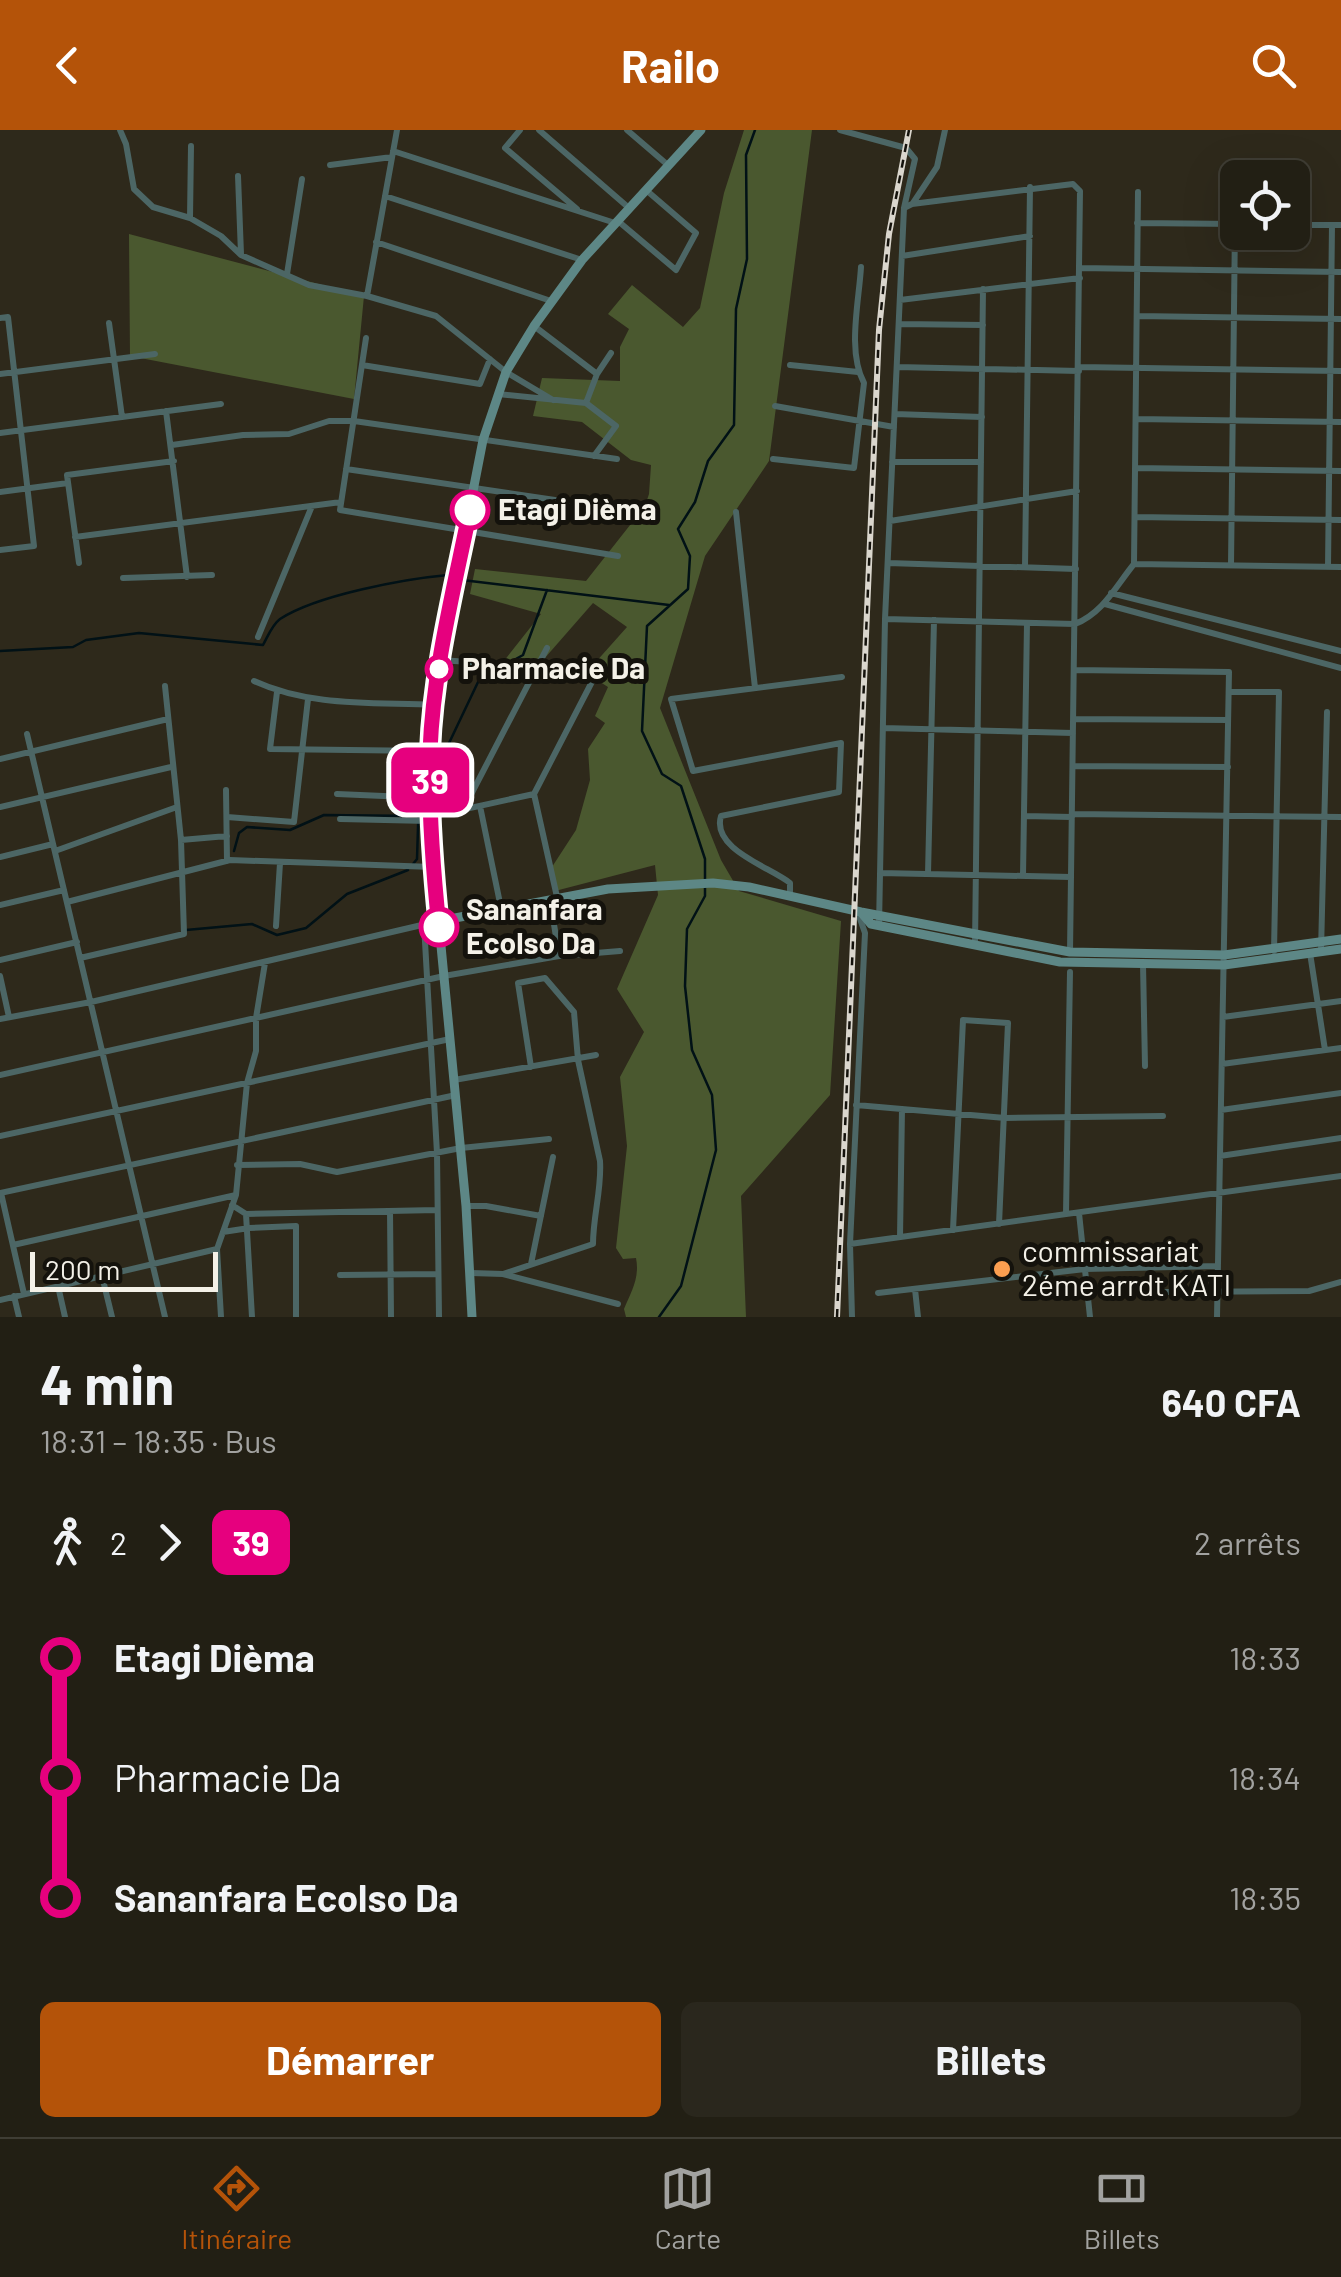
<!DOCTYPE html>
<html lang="fr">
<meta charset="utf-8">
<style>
:root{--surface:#221f14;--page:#2a271d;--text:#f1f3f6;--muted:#a2a2a0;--line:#3f3d34;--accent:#b45309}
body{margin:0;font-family:Barlow,sans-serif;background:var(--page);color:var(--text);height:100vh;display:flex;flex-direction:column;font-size:38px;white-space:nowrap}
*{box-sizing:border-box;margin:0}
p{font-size:32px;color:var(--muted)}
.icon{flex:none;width:55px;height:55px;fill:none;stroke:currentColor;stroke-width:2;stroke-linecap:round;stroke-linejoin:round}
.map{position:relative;height:1187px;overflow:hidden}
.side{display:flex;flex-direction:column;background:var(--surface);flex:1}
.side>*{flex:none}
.badge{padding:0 20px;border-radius:15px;font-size:35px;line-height:65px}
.buttons{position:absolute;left:1220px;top:30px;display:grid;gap:20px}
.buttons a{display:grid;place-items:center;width:90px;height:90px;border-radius:15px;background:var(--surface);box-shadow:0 10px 40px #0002,0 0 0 2px var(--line);font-size:50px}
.scale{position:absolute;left:30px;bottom:25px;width:188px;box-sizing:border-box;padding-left:10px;border:5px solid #f4f1e8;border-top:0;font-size:28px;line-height:35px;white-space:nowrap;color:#f4f1e8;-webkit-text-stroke:8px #14120c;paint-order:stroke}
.map>.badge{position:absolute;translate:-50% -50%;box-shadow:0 0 0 5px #fff}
.legs{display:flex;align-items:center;gap:15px;height:110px;padding:0 40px;font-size:32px}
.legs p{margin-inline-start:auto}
.summary{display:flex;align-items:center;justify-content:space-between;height:170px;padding:0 40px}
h1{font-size:55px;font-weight:700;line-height:75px}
.cta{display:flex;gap:20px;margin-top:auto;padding:20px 40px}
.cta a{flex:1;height:115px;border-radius:15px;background:var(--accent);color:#fff;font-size:40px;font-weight:700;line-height:115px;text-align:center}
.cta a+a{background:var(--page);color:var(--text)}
ul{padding:0 40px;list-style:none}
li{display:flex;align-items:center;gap:35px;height:120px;font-size:38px}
li i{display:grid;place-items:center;width:15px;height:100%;margin:0 12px;background:currentColor}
li i::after{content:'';width:25px;height:25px;margin:-12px;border:8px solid;border-radius:50%;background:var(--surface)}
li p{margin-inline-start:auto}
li:first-child i{background:linear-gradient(#0000 50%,currentColor 0)}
li:last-child i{background:linear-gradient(currentColor 50%,#0000 0)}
header{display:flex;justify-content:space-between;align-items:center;height:130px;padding:0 40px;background:var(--accent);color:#fff;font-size:45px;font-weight:700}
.tabs{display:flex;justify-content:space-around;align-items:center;height:140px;border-top:2px solid var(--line);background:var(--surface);font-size:28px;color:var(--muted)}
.tabs a{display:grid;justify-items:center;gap:5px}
.tabs .selected{color:var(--accent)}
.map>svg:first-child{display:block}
.green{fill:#4a582f}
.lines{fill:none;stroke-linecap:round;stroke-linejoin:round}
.stream{stroke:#011116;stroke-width:2.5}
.street{stroke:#4c6665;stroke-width:6}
.secondary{stroke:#5d8786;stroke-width:9}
.rail-casing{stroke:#dad6cd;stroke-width:6}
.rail{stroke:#14120c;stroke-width:2.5;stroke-dasharray:8;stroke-linecap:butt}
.line-1-casing{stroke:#fff;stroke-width:22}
.line-1{stroke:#e6007e;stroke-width:15}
.stop-1-dot{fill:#fff;stroke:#e6007e;stroke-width:5}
.poi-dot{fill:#fb9e50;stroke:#14120c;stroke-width:4}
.labels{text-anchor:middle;stroke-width:10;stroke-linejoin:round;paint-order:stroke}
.stop-label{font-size:30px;font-weight:bold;fill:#f4f1e8;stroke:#14120c;text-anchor:start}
.poi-label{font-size:30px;fill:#f4f1e8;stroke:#14120c;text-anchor:start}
</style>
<header><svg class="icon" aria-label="back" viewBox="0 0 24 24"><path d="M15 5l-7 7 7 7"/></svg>Railo<svg class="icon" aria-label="search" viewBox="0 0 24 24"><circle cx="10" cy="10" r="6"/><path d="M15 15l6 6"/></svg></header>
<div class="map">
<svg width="1341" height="1187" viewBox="0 0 1341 1187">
<rect width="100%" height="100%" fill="#2e291b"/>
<path class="green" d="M 744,0 L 812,0 L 769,331 L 705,426 L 660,578 L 721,730 L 739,761 L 841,791 L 830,965 L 741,1066 L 746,1187 L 626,1187 L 624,1179 C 631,1162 640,1148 636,1128 L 623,1129 L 616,1118 L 627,1016 L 620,947 L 644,902 L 617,859 L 658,765 L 655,735 L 555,761 L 550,740 L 576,700 L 590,650 L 588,619 L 605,593 L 595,586 L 608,557 L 586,543 L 627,497 L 593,473 L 523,553 L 500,536 L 541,484 L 470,464 L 475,439 L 586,451 L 645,376 L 649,364 L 651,335 L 631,330 L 582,292 L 533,286 L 542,248 L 620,251 L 620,217 L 629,199 L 608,184 L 632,155 L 683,197 L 700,178 L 724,63 Z
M 129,104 L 364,166 L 354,269 L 130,226 Z"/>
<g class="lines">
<path class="stream" d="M 462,450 L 669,475
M 0,521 L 73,517 L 86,510 L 139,503 L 263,515 C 268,506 272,495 280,489 C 317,465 404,449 448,445
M 437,633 L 440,632 L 479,550 L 523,525 L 547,460
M 234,721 L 239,703 L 247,697 L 290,700 L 324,685 L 418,686
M 413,734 L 417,729 L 420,635 L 424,635
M 186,800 L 252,794 L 277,805 L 306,798 L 347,764 L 408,740
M 659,1187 L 681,1156 L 716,1020 L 712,965 L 692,920 L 685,856 L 687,799 L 705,766 L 705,729 L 681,656 L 662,644 L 642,601 L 647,496 L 688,459 L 690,426 L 678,399 L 695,372 L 708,331 L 734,295 L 736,179 L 747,129 L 746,25 L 755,0"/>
<path class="street" d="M 120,0 L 126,14 L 134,59 L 153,77 L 190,88 L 221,106 L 241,125 L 309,155 L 367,166 L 436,186 L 506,242 L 553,270
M 520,0 L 505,18 L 577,79
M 539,0 L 629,78
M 627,0 L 669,36
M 840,0 L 906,18 L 915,29 L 904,78 L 885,489 L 879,796
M 393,21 L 615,93
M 330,35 L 392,27
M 238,46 L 241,124
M 385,66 L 582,130
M 913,73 L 937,37 L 945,0
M 904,78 L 912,74 L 1073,54 L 1080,61 L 1070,822
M 190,88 L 191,16
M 618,91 L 676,140 L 696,103 L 646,60
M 1137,93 L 1236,94
M 1292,95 L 1341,95
M 376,112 L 551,171
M 902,126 L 1030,106
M 1080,138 L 1341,142
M 287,144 L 302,49
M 367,166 L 397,0
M 900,170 L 1080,148
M 1137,186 L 1341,189
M 0,188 L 8,187 L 34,416 L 0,420
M 109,193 L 122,287
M 899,194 L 983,195
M 534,196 L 597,244
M 366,208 L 340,380 L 618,426
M 362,235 L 480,254 L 490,229
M 790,235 L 858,242
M 897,237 L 1079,241
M 1079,237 L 1341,241
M 0,244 L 155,224
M 498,264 L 586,273 L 616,296 L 594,326
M 586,273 L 597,244 L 611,223
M 775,276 L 894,297
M 166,281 L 187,447
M 895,284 L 982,287
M 1136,289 L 1341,292
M 0,303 L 221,274
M 172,315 L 243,305 L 289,304 L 329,291 L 354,291 L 617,329
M 773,329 L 854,338 L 864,253 C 847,221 859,172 861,137
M 892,332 L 981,332
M 1135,338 L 1341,341
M 346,339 L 629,381
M 0,362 L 68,353
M 736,382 L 755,558
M 1135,387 L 1341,390
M 890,391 L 1077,361
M 75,407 L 341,372
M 79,433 L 67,345 L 174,331
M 888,433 L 1076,439
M 1134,434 L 1341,437
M 1231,435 L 1235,94
M 1025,437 L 1030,57
M 1328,437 L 1332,95
M 123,448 L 212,445
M 1111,463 L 1341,521
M 1105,474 L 1341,538
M 885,489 L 1075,494 C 1103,483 1116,456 1134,434 L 1138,62
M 258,507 L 312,376
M 440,530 L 498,534
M 1074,540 L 1229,542 L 1217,1187
M 254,551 C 310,577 374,572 434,575
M 277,562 L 270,619 L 430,621
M 1229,562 L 1279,562 L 1274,821
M 1074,589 L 1228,590
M 883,598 L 1073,603
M 27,604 L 165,1187
M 0,629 L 168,589
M 1073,636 L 1228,637
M 226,660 L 227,731
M 337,664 L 430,668
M 480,676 L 501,778
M 0,677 L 171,637
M 463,680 L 547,518
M 1072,684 L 1341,687
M 1024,686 L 1072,687
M 227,687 L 294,692 L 308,569
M 429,687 L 534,664
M 340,689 L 429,691
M 181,710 L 227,706
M 55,721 L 177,677
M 0,727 L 53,714
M 880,743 L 1071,747
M 928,744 L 934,490
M 1023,746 L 1027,493
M 790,766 L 790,753 C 770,737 711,719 721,686 L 839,662 L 841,613 L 693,641 L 671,569 L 842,547
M 557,767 L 534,664 L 596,544
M 550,769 L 559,826
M 67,772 L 230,730 L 433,737
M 0,775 L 64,760
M 424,794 L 437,1023 L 439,1187
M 276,796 L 280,733
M 975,815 L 983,159
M 1321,821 L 1327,582
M 1310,823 L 1325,920
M 80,828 L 184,804 L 181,710 L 165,556
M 0,830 L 77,812
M 1143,834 L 1145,936
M 0,846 L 9,887
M 1223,887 L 1341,871
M 0,889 L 91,872 L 439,791
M 1222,934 L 1341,918
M 0,945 L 444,846 L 559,826 L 620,821
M 454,950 L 596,925
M 856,975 L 1005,988 L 1163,986
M 1221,980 L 1341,963
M 0,1006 L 450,909
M 1220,1026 L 1341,1008
M 237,1035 L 300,1034 L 337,1042 L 461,1018 L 549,1009
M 0,1063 L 456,965
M 1,1063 L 24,1164
M 232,1075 L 246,1084 L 437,1080
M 466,1076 L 486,1076 L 541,1086
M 390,1081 L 391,1187
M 1079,1083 L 1090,1187
M 246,1084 L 252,1187
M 1066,1084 L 1070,842
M 953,1100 L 963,890 L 1008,893 L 999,1094
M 223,1102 L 249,1098 L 296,1096 L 296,1187
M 900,1107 L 902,979
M 850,1114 L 1341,1046
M 13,1115 L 236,1065
M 531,1134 L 553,1027
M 471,1143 L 503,1144 L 618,1174
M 503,1144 L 593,1114 C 593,1086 602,1058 600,1031 L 578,930 L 574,882 L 545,848 L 518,853 L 531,937
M 340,1145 L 438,1144
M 102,1146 L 112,1187
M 58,1156 L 65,1187
M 915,1159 L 918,1187
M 1166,1162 L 1309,1161 L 1341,1152
M 878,1163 L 1085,1139 L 1218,1136
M 14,1166 L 19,1187
M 0,1170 L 217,1119
M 221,1187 L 217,1119 L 236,1065 L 247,953 L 256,921 L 256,888 L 265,833
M 852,1187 L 850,1114 L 865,803 L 858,783"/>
<path class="secondary" d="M 861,782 L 871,794 L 1060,832 L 1224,835 L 1341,819
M 439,791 L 608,759 L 713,753 L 749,757 L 861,782 L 1070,822 L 1224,825 L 1341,809
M 472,1187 L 466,1076 L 429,691 L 430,621 L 440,530 L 483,310 L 506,242 L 534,196 L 582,130 L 701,0"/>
<g class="rail-casing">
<path id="rail" d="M 837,1187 L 879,200 L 889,104 L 909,0"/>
</g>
<use href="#rail" class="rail"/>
</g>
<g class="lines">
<g class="line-1-casing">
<path id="line-1" d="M 439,797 C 433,739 428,680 430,621 C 433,540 454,459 470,380"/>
</g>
<use href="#line-1" class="line-1"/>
</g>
<g class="stop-1-dot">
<circle cx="470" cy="380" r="18"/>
<circle cx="439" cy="539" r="12"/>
<circle cx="439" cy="797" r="18"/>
</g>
<circle class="poi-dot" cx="1002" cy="1139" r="10"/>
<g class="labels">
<g class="stop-label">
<text x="498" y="390">Etagi Dièma</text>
<text x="462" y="549">Pharmacie Da</text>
<text x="466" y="790">Sananfara<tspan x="466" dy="34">Ecolso Da</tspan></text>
</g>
<g class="poi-label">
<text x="1022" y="1132">commissariat<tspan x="1022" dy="34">2éme arrdt KATI</tspan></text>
</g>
</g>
</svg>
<div class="buttons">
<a><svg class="icon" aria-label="locate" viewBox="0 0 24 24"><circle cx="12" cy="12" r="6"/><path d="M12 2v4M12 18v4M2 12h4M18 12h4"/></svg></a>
</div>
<div class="scale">200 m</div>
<b class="badge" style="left:430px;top:650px;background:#e6007e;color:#fff">39</b>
</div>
<section class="side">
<div class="summary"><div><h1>4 min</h1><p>18:31 – 18:35 · Bus</p></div><b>640 CFA</b></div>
<div class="legs"><svg class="icon" aria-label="walk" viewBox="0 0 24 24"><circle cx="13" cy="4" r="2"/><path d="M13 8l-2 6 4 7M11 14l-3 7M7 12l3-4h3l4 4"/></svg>2<svg class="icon" aria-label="forward" viewBox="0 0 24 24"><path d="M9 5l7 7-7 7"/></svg><b class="badge" style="background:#e6007e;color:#fff">39</b><p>2 arrêts</p></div>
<ul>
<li><i style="color:#e6007e"></i><b>Etagi Dièma</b><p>18:33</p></li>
<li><i style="color:#e6007e"></i><span>Pharmacie Da</span><p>18:34</p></li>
<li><i style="color:#e6007e"></i><b>Sananfara Ecolso Da</b><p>18:35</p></li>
</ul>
<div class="cta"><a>Démarrer</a><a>Billets</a></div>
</section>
<nav class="tabs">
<a class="selected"><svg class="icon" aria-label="directions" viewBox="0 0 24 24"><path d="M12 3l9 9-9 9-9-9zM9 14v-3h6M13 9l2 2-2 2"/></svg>Itinéraire</a>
<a><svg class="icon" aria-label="map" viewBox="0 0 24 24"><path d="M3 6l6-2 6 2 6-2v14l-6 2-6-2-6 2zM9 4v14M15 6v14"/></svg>Carte</a>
<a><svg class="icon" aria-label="tickets" viewBox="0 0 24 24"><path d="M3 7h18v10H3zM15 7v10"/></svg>Billets</a>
</nav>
